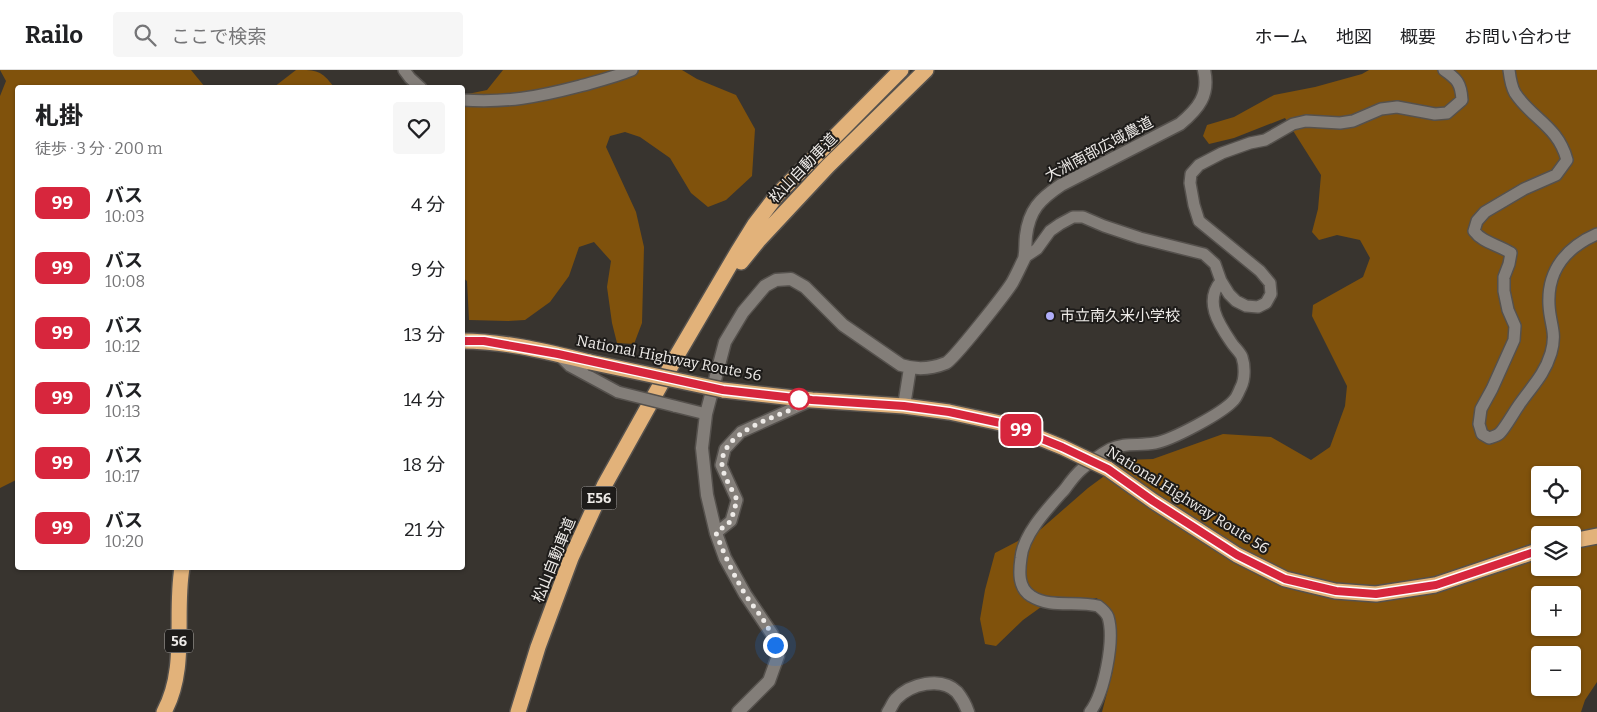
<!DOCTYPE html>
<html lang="ja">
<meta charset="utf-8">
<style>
:root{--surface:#fff;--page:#f6f6f6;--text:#202124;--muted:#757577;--line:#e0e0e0}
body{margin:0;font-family:Bitter,"Noto Sans JP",serif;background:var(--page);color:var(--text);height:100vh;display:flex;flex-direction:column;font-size:19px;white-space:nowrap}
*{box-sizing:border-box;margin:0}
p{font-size:16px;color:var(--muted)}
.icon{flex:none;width:28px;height:28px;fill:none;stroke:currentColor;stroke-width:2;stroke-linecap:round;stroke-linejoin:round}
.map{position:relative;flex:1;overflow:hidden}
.details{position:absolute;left:15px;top:15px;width:450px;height:485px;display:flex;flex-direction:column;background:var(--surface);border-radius:5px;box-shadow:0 1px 4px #0004}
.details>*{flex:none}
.badge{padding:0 10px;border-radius:8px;font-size:18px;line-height:32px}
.fabs{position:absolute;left:1531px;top:396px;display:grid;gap:10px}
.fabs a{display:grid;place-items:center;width:50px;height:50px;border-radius:5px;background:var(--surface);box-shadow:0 1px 4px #0004;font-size:25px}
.you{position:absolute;width:25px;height:25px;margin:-12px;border:4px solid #fff;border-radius:50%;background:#1a73e8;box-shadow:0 0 0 8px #1a73e833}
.map>.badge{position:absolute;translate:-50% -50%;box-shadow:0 0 0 2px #fff}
.round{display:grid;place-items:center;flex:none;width:52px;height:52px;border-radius:5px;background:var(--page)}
.head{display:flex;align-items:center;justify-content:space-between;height:85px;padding:0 20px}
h1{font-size:24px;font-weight:800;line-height:38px}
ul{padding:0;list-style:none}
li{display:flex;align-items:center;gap:15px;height:65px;padding:0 20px}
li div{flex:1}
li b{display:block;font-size:19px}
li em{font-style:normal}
li .badge{min-width:55px;font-weight:700;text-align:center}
header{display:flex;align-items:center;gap:30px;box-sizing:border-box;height:70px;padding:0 25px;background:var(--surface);border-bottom:1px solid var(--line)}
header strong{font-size:24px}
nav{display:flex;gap:28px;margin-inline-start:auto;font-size:18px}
.search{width:350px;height:45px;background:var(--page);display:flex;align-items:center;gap:12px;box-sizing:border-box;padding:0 18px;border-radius:5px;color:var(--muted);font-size:19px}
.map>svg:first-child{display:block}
.forest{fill:#80520c;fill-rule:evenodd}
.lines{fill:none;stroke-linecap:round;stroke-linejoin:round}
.street-casing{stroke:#55514d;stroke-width:14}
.secondary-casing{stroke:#55514d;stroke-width:15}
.highway-casing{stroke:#55514d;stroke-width:18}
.street{stroke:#837e79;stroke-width:11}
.secondary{stroke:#837e79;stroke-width:12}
.highway{stroke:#e2b27a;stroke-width:15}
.street-bridge-casing{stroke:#55514d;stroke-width:14;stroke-linecap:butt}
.highway-bridge-casing{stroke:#55514d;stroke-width:18;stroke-linecap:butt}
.street-bridge{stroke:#837e79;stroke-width:11}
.highway-bridge{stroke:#e2b27a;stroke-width:15}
.line-casing{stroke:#fff;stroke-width:11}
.line{stroke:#d7263d;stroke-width:8}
.walk{stroke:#eeebe8;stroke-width:5;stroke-dasharray:0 9}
.poi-dot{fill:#b0aefa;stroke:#1e1c1a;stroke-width:2}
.stop-dot{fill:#fff;stroke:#d7263d;stroke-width:2.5}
.labels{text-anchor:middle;stroke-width:4;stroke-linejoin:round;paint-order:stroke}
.shield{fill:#1e1c1a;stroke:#b0adaa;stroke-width:1}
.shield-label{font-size:14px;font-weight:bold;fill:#eeebe8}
.street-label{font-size:15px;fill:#eeebe8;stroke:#1e1c1a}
.poi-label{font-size:15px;fill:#eeebe8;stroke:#1e1c1a;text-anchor:start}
</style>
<header>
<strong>Railo</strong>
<div class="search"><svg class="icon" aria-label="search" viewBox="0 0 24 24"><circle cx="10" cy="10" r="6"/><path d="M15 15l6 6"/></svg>ここで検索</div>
<nav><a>ホーム</a><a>地図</a><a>概要</a><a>お問い合わせ</a></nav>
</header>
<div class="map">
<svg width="1597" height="642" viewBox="0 0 1597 642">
<rect width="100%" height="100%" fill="#38342f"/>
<path class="forest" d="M 0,0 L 191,0 L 205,17 L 18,18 L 18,409 L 0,418 L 0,26 L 6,11 Z
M 296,0 C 317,0 321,0 334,17 L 274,17 Z
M 503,0 L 682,0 L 697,9 L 736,25 L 755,59 L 752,106 L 726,130 L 708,137 L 691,123 L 670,88 L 640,67 L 625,62 L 610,66 L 606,77 L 636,142 L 644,177 L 642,253 L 634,274 L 617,273 L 612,253 L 607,217 L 611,191 L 594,172 L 579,177 L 569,206 L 550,232 L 525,250 L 508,251 L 469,250 L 467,211 L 463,208 L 463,25 L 487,20 Z
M 1369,0 L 1597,0 L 1597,612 L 1585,630 L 1581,642 L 1102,642 L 1113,600 L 1107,555 L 1097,528 L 1048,532 L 1023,550 L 996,576 L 985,574 L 980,549 L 985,520 L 995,483 L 1041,459 L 1088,418 L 1126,390 L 1153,389 L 1223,364 L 1271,367 L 1311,390 L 1330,377 L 1345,336 L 1347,316 L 1312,246 L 1313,235 L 1363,207 L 1370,188 L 1360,170 L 1337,165 L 1319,170 L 1312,162 L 1318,139 L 1321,105 L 1285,48 L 1234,68 L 1209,74 L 1203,66 L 1207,55 L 1234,47 L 1274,25 L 1315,17 L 1362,4 ZM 1540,405 L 1572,405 L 1572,438 L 1540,438 ZM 1540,465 L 1572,465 L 1572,498 L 1540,498 ZM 1540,525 L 1572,525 L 1572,558 L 1540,558 ZM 1540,585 L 1572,585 L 1572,618 L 1540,618 Z"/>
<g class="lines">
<g class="street-casing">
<path id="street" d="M 404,0 L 410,8 L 421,18
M 1509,0 C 1510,8 1511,16 1515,23 C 1532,49 1558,56 1567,90 L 1556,105 L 1524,119 L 1485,142 L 1477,151 L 1474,161 C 1483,173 1497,174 1511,183 L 1509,194 L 1504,207 L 1504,221 L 1508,240 L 1515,256 L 1514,270 L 1492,319 L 1481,339 L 1479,354 L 1482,364 L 1489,368 C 1492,367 1497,366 1500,363 C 1505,358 1514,342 1519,335 C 1532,316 1544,306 1551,283 C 1557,262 1550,255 1549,235 C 1547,200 1567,177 1597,164
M 462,30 C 507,33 538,27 580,16 C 598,11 615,7 632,0
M 1025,187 L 1037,179 L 1050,161 L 1060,154 L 1073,147 L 1083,147 L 1104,156 L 1140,168 L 1204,184 L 1215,194 L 1221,211 L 1229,224 L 1236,231 L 1246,236 L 1258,237 L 1266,233 L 1271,224 L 1270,213 L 1260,201 L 1199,151 L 1194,135 L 1190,113 L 1191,104 L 1199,95 L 1222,83 L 1250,73 L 1265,70 L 1293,54 L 1306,51 L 1340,53 L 1353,51 L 1381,39 L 1397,37 L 1435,44 L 1447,43 L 1462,30 C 1461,13 1457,9 1444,0
M 558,284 L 570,296 L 618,322
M 674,336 L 706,344
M 716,463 L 731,451 L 737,430 L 721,395 L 725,379 L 741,362 L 812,330
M 1090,642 C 1104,624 1115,570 1108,547 C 1106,542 1102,539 1098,536 C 1076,530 1051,539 1031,526 C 1018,518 1019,502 1021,488 C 1023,464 1049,437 1065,419 C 1070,412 1076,404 1082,399 C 1090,392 1101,384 1110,379 C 1125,372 1139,376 1155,373 C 1172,370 1223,343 1234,330 C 1237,327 1239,321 1241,317 C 1245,309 1245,296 1242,287 C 1240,282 1234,277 1231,272 C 1218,253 1204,231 1221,211"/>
</g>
<g class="secondary-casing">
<path id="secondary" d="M 904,336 L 910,298
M 738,642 L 769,611 L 778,586 L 772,564 L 745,524 L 725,488 L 716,463 L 707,425 L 702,378 L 706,344 L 725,272 L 743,242 L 765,216 L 776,210 L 791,209 L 805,217 L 843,255 L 901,295 C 916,300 931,299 946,293 C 954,289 1005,224 1012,213 C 1016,206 1020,197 1024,189 C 1026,182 1025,174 1026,166 C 1029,140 1040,129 1061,115 L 1180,54 C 1198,39 1210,25 1204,0
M 888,642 C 891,638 893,632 896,629 C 910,614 941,606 957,622 C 961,627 966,636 968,642"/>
</g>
<g class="highway-casing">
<path id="highway" d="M 741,192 L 758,171 L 828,96 L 926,0
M 462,271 C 505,271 548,282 590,292
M 723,320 L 812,330 L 904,336 L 949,342 L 1005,354
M 1108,399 L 1153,431 L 1237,485 L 1285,509 L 1335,521 L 1376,524 L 1435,515 L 1540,480
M 1572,471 L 1597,466
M 164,642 C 188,598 174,545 182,498
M 518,642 L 538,577 L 571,488 L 604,416 L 676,287 L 737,183 L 755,154 L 778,124 L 901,0"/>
</g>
<use href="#street" class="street"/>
<use href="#secondary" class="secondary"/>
<use href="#highway" class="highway"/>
<g class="street-bridge-casing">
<path id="street-bridge" d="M 618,322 L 674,336"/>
</g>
<g class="highway-bridge-casing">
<path id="highway-bridge" d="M 590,292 L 723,320
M 1005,354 L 1062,377 L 1108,399"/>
</g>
<use href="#street-bridge" class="street-bridge"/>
<use href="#highway-bridge" class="highway-bridge"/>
</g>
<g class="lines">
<g class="line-casing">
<path id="line" d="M 462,271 L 484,271 L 558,284 L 723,320 L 812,330 L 904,336 L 949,342 L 1005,354 L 1062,377 L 1108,399 L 1153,431 L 1237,485 L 1285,509 L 1336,521 L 1376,524 L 1436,515 L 1540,480"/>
</g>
<use href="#line" class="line"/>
<path class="walk" d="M 775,575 C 770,555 756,541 745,524 C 733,504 724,484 716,463 L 731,451 L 737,430 C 733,421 722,404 722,394 C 721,362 777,346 801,336 L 799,329"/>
</g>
<circle class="poi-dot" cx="1050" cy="246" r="5"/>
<circle class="stop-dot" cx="799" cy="329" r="10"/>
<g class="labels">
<g class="shield">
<rect x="581.5" y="416.5" width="35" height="23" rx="4"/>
<rect x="165" y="559.5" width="28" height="23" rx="4"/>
</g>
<g class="shield-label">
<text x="599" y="433">E56</text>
<text x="179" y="576">56</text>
</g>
<g class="street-label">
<text transform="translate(1099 79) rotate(-28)" y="5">大洲南部広域農道</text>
<text transform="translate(803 98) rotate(-46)" y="5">松山自動車道</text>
<text transform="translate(669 288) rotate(11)" y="5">National Highway Route 56</text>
<text transform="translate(1188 430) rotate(32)" y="5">National Highway Route 56</text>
<text transform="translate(554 490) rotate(-68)" y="5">松山自動車道</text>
</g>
<g class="poi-label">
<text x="1060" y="251">市立南久米小学校</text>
</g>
</g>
</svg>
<div class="fabs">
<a><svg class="icon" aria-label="locate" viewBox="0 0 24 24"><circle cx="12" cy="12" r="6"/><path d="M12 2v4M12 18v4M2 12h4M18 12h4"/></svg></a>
<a><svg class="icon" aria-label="layers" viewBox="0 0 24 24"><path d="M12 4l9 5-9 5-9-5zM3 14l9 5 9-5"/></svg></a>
<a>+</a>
<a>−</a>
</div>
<div class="you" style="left:775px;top:575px"></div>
<b class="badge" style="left:1021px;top:360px;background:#d7263d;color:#fff">99</b>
<section class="details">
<div class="head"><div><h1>札掛</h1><p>徒歩 · 3 分 · 200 m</p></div><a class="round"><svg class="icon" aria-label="heart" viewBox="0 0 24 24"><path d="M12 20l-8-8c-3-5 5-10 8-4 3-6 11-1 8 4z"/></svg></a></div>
<ul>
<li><span class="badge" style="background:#d7263d;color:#fff">99</span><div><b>バス</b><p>10:03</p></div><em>4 分</em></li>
<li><span class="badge" style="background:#d7263d;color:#fff">99</span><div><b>バス</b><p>10:08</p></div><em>9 分</em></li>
<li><span class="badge" style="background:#d7263d;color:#fff">99</span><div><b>バス</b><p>10:12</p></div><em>13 分</em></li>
<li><span class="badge" style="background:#d7263d;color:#fff">99</span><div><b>バス</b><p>10:13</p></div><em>14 分</em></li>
<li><span class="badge" style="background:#d7263d;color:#fff">99</span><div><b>バス</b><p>10:17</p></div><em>18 分</em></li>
<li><span class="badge" style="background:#d7263d;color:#fff">99</span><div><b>バス</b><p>10:20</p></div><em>21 分</em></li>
</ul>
</section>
</div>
